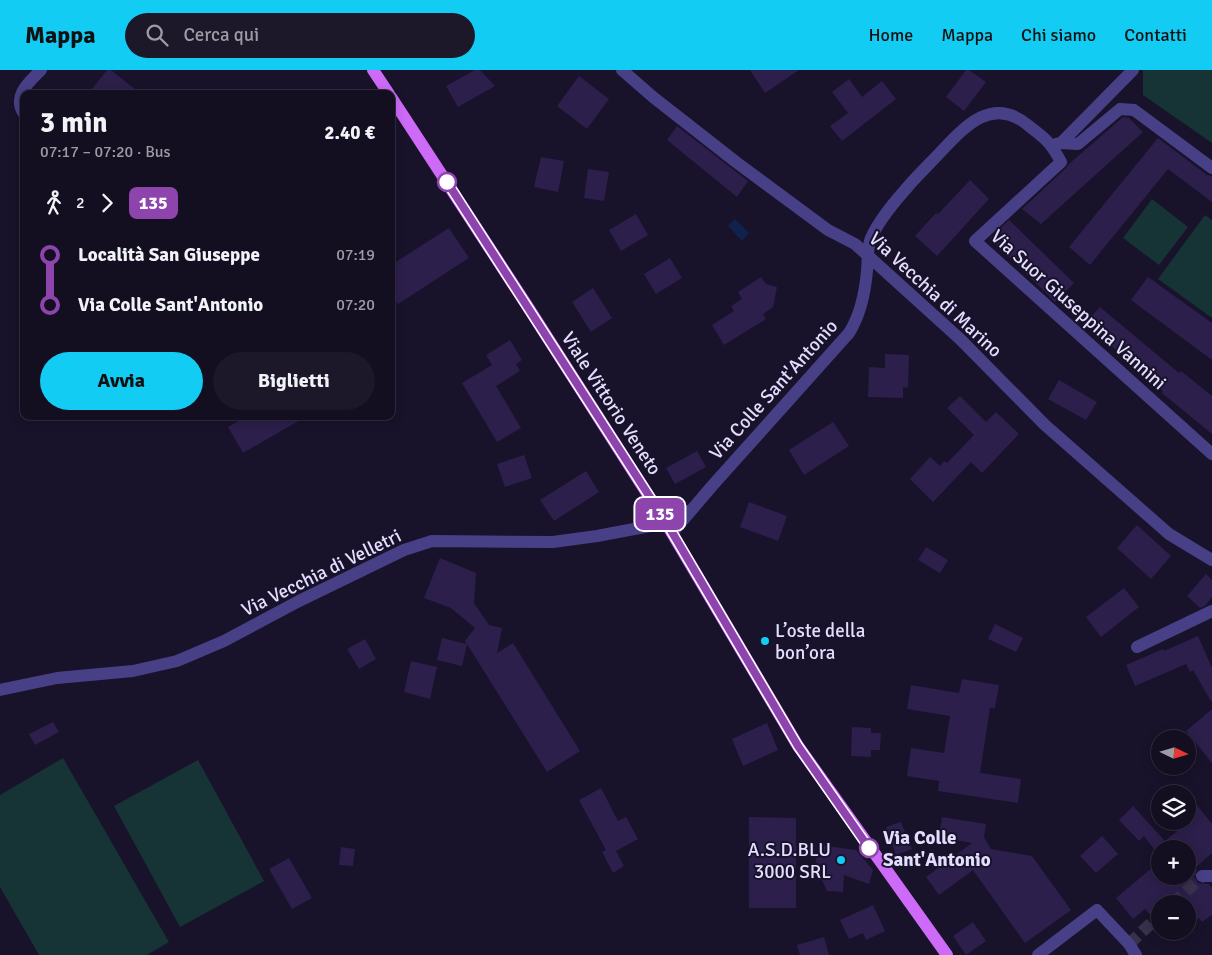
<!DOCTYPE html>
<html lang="it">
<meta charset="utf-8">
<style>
:root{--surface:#130e20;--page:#1c1729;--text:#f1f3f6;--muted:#9d9ca5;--line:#322e3e;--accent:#13ccf4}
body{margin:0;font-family:Signika,sans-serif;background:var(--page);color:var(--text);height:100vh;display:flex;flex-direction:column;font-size:19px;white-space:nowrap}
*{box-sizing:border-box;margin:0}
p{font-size:16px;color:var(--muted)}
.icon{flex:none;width:28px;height:28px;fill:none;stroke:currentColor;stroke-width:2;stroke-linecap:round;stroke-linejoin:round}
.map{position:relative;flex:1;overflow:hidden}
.sheet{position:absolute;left:20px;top:20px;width:375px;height:330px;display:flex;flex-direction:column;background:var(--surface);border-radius:10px;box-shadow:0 2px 12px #0003,0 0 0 1px var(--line)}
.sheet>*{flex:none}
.badge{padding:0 10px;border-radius:8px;font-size:18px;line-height:32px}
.needle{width:32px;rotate:95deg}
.fabs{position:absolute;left:1151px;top:660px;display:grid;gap:10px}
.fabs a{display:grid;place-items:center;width:45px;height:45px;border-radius:50%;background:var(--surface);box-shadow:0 2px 12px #0003,0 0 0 1px var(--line);font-size:25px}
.map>.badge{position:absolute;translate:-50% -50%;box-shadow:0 0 0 2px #fff}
.legs{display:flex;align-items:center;gap:8px;height:55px;padding:0 20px;font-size:16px}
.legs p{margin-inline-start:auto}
.overview{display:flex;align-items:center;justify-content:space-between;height:85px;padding:0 20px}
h1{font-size:28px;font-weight:700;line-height:38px}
.button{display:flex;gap:10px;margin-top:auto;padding:10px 20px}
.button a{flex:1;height:58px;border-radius:30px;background:var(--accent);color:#111;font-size:20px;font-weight:700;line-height:58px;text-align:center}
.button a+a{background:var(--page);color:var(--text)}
ul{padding:0 20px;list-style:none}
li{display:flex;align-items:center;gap:18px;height:50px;font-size:19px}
li i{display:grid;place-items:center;width:8px;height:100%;margin:0 6px;background:currentColor}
li i::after{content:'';width:12px;height:12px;margin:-6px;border:4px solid;border-radius:50%;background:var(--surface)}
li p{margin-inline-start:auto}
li:first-child i{background:linear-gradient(#0000 50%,currentColor 0)}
li:last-child i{background:linear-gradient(currentColor 50%,#0000 0)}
header{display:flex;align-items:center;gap:30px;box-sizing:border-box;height:70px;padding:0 25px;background:var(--accent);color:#111}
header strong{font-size:24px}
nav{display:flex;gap:28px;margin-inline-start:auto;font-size:18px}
.search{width:350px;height:45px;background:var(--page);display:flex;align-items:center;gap:12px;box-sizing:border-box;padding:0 18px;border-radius:28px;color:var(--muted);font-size:19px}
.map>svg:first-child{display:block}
.green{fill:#163335}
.water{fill:#10224c}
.building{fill:#2c1f4b}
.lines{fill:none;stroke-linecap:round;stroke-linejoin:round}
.minor-tunnel{stroke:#37314b;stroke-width:12;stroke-dasharray:12 6;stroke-linecap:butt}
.minor{stroke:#484087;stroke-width:12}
.major{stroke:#ce6af8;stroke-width:12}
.line-1-casing{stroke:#fff;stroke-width:11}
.line-1{stroke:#8e44ad;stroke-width:8}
.stop-1-dot{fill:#fff;stroke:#8e44ad;stroke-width:2.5}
.poi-dot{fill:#13ccf4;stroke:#19122b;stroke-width:2}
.labels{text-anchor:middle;stroke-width:4;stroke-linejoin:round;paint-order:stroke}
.street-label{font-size:19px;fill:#e4defe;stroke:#19122b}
.poi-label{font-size:19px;fill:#e4defe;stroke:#19122b;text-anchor:start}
.stop-label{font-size:19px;font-weight:bold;fill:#e4defe;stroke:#19122b;text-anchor:start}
</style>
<header>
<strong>Mappa</strong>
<div class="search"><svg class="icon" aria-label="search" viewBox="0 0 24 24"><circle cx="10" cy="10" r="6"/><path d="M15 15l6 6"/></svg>Cerca qui</div>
<nav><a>Home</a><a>Mappa</a><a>Chi siamo</a><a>Contatti</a></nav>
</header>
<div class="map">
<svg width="1212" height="885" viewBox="0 0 1212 885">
<rect width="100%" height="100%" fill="#19122b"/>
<path class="green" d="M 1143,0 L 1212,0 L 1212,73 L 1143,25 Z
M 1152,129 L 1188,157 L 1159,195 L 1123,168 Z
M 1205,145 L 1212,150 L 1212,248 L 1158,209 Z
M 63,688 L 169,872 L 147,885 L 39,885 L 0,817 L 0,725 Z
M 198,690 L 264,811 L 180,857 L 114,736 Z"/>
<path class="water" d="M 735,149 L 749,163 L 742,171 L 728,156 Z"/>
<path class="building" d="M 107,0 L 111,0 L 141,24 L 98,24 L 92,19 Z
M 475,0 L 480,0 L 495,16 L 458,37 L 446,16 Z
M 750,0 L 799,0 L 765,23 Z
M 966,0 L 969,0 L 986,12 L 964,41 L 946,27 Z
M 579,6 L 609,29 L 587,59 L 557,36 Z
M 849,9 L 862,27 L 882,11 L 896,29 L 842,71 L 830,56 L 848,43 L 832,22 Z
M 1123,47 L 1129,48 L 1143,62 L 1041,154 L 1022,139 L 1066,98 L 1069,94 Z
M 677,56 L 748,111 L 737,127 L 667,70 Z
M 1158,68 L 1207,105 L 1212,106 L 1212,132 L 1168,99 L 1090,195 L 1069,177 Z
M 541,87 L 564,91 L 558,122 L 534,117 Z
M 588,99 L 609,102 L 604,131 L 584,128 Z
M 970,110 L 989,129 L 937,186 L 915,166 L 936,143 L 938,144 Z
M 636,144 L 648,165 L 621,181 L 609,160 Z
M 1009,150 L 1074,213 L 1055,232 L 990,168 Z
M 449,158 L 469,188 L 398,234 L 391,223 L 391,195 Z
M 670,188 L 682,208 L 656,224 L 644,204 Z
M 761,207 L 766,214 L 777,217 L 773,237 L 763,244 L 766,249 L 724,275 L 712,255 L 734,241 L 731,236 L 742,229 L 738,222 Z
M 1148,207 L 1212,253 L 1212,290 L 1131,230 Z
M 593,218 L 612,248 L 591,262 L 572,232 Z
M 1100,237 L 1179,303 L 1181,301 L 1212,326 L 1212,364 L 1162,323 L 1163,321 L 1085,253 Z
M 510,270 L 522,290 L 516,294 L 520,301 L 496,316 L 521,358 L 497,372 L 462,313 L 492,295 L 486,285 Z
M 885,284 L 909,285 L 908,318 L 903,317 L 903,328 L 868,327 L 869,297 L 885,298 Z
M 1059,310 L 1097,332 L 1086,350 L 1048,329 Z
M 960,326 L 986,352 L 996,342 L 1019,364 L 982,403 L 971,392 L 933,432 L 910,409 L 930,387 L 940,396 L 944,391 L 947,393 L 974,365 L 947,338 Z
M 247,346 L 307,346 L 243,383 L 228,357 Z
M 833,352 L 849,376 L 804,405 L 789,380 Z
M 697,381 L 706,397 L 675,414 L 666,398 Z
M 524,385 L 532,408 L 505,417 L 497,394 Z
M 586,401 L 599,422 L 554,451 L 540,430 Z
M 749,432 L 787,446 L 778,471 L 740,457 Z
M 1137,455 L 1171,486 L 1151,509 L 1117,478 Z
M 926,477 L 948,490 L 940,503 L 918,490 Z
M 440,488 L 476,503 L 474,533 L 489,555 L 502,558 L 497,583 L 513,573 L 580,681 L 547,702 L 467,574 L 462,596 L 437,590 L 442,568 L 466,574 L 465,571 L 475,558 L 451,538 L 424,528 Z
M 1206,504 L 1212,510 L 1212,527 L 1205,536 L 1200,538 L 1187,526 Z
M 1124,518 L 1139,537 L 1101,567 L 1086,547 Z
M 995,554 L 1023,568 L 1016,582 L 988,569 Z
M 1198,566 L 1212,598 L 1212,633 L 1193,600 L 1190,602 L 1186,594 L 1135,616 L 1126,595 L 1163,579 L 1164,581 Z
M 365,569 L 376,589 L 359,599 L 347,579 Z
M 411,591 L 437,597 L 430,629 L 404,622 Z
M 962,609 L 999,615 L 995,638 L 990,638 L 980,703 L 1021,709 L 1018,733 L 938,721 L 939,711 L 907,706 L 911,678 L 944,683 L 950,646 L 907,639 L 911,615 L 959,623 Z
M 1212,639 L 1212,693 L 1186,661 Z
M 53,652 L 59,662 L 35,675 L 29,664 Z
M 767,653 L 778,680 L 743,696 L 732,669 Z
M 852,657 L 871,658 L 871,663 L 881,663 L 880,680 L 871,680 L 871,687 L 851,686 Z
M 601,718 L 618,751 L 626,747 L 638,769 L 616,781 L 624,796 L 613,803 L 602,782 L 606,780 L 579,730 Z
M 1188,724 L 1212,754 L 1212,783 L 1195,798 L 1197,800 L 1194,806 L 1198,813 L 1209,814 L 1212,818 L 1212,845 L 1202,852 L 1199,848 L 1192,853 L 1188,847 L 1188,834 L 1160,834 L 1160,856 L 1145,839 L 1133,849 L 1116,828 L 1160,791 L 1160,806 L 1188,806 L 1188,779 L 1154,779 L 1144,766 L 1139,771 L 1119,750 L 1133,736 L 1165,771 L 1183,756 L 1179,751 L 1188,751 Z
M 749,747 L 796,748 L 796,838 L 749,838 Z
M 942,747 L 986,754 L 984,767 L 991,779 L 1032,786 L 1071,840 L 1025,873 L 973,800 L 939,825 L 926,807 L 972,773 L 939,767 Z
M 901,752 L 912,779 L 896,785 L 886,757 Z
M 1102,766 L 1118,784 L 1096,803 L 1080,786 Z
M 819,775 L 856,780 L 873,800 L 869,814 L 844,805 L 843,822 L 827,821 L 815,795 Z
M 341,777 L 355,779 L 353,796 L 339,795 Z
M 289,788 L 312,828 L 292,839 L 269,799 Z
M 873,835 L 885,861 L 866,870 L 863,863 L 849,869 L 840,850 Z
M 973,852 L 986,871 L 966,885 L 953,866 Z
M 824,867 L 829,885 L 800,885 L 797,875 Z"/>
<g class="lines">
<path class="minor-tunnel" d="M 1173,834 L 1202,806
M 1129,874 L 1160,845"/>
<path class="minor" d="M 622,0 L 653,27 L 736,92 L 828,160 L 855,174 L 960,269 L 1045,355 L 1169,464 L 1212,490
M 24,44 C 12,26 29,12 41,0
M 1061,73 L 1078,74 L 1120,39 L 1134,40 L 1212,98
M 1056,74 L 1061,73 L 1133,0
M 672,463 L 712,416 L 849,263 C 861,244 865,223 867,201 C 868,191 867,177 871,168 C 881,145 912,111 930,93 C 958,65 988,21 1029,56 C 1046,69 1051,73 1061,92 L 975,171 L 1212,384
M 1137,577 L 1212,541
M 0,620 L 57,608 L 133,601 L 177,591 L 224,571 L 299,531 L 404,480 L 432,471 L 553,472 L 597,466 L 666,453 L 688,441
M 1202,806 L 1212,806
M 1038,885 L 1097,840 L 1129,874 L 1136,885"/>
<path class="major" d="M 373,0 L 389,24
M 391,27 L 526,234 L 666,453 L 798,676 L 947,885"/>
</g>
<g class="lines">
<g class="line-1-casing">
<path id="line-1" d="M 447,112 L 666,452 L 798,676 L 869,778"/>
</g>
<use href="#line-1" class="line-1"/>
</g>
<g class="stop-1-dot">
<circle cx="447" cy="112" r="9"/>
<circle cx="869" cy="778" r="9"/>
</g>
<g class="poi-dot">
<circle cx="765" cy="571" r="5"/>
<circle cx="841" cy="790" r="5"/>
</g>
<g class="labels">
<g class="street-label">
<text transform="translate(936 224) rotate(43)" y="7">Via Vecchia di Marino</text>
<text transform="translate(1079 239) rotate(42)" y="7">Via Suor Giuseppina Vannini</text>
<text transform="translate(773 319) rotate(-48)" y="7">Via Colle Sant'Antonio</text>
<text transform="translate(612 333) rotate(57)" y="7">Viale Vittorio Veneto</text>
<text transform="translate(321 502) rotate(-26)" y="7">Via Vecchia di Velletri</text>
</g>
<g class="poi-label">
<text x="775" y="567">L’oste della<tspan x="775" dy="22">bon’ora</tspan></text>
<text x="831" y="786" text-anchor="end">A.S.D.BLU<tspan x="831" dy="22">3000 SRL</tspan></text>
</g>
<g class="stop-label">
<text x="883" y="774">Via Colle<tspan x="883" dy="22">Sant'Antonio</tspan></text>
</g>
</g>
</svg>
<div class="fabs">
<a><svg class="needle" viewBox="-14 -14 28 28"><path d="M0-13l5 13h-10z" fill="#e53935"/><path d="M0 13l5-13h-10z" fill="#9d9ca5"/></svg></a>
<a><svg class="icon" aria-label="layers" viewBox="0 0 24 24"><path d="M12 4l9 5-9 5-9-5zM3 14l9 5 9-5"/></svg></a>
<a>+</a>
<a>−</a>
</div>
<b class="badge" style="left:660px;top:444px;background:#8e44ad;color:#fff">135</b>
<section class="sheet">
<div class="overview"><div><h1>3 min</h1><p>07:17 – 07:20 · Bus</p></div><b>2.40 €</b></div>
<div class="legs"><svg class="icon" aria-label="walk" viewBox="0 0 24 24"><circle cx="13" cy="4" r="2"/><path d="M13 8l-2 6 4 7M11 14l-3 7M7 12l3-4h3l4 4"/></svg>2<svg class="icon" aria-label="forward" viewBox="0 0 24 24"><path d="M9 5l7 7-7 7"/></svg><b class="badge" style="background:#8e44ad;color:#fff">135</b></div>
<ul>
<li><i style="color:#8e44ad"></i><b>Località San Giuseppe</b><p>07:19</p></li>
<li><i style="color:#8e44ad"></i><b>Via Colle Sant'Antonio</b><p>07:20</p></li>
</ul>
<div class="button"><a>Avvia</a><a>Biglietti</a></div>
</section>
</div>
